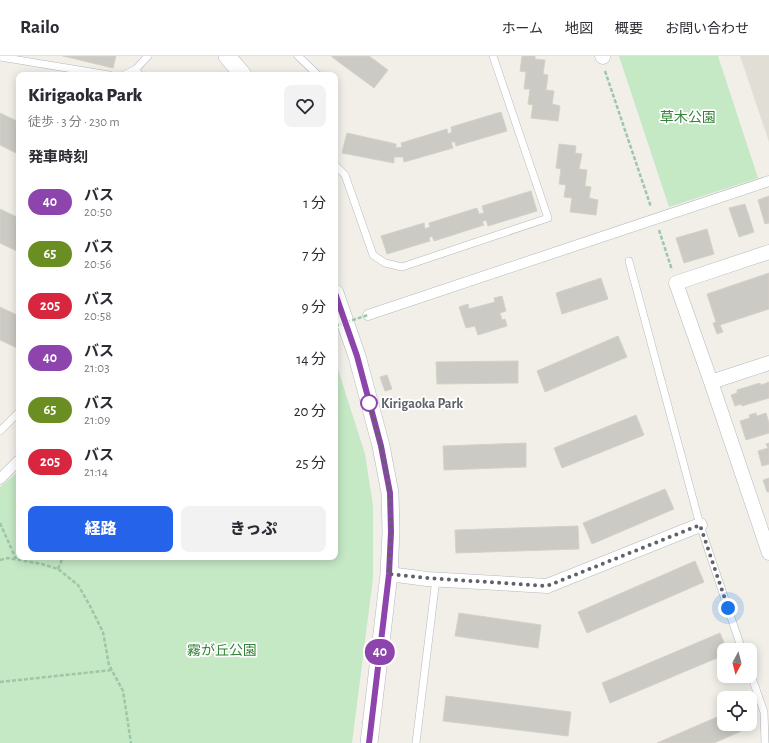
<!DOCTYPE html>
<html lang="ja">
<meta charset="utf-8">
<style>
:root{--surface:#fff;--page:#f2f2f3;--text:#2b2b33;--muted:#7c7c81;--line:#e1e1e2;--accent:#2563eb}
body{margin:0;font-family:"Alegreya Sans","Noto Sans JP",sans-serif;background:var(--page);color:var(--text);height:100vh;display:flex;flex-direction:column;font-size:15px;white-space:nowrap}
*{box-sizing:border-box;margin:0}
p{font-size:13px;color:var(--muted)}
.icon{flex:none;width:22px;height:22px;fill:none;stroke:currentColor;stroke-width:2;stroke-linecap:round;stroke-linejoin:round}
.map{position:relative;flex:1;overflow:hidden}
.details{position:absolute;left:16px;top:16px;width:322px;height:488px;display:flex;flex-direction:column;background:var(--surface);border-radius:8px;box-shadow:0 2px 10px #0003}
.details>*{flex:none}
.badge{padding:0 8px;border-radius:13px;font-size:14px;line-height:26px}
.needle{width:26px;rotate:187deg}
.buttons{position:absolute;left:717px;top:587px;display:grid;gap:8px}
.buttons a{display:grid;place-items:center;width:40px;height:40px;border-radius:8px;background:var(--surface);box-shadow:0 2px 10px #0003;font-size:20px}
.you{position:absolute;width:20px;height:20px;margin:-10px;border:3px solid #fff;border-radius:50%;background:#1a73e8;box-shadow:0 0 0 6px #1a73e833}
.map>.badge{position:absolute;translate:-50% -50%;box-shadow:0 0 0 2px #fff}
h2{padding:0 12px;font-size:15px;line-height:36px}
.round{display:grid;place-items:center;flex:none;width:42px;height:42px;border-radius:8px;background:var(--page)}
.summary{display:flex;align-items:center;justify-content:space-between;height:68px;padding:0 12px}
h1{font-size:19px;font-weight:800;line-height:30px}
.primary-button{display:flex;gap:8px;margin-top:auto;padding:8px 12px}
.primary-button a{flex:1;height:46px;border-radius:8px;background:var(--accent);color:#fff;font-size:16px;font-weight:800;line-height:46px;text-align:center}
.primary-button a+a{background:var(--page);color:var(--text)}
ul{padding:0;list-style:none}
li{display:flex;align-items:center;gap:12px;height:52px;padding:0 12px}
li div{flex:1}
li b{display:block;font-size:15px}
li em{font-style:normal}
li .badge{min-width:44px;font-weight:700;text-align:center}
header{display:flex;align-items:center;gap:24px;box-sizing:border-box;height:56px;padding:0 20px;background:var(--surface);border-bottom:1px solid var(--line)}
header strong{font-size:19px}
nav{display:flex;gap:22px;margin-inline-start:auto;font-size:14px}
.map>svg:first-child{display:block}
.education{fill:#e1ded6}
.green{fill:#c5e8c5}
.building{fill:#cccac5;stroke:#d6d1c6}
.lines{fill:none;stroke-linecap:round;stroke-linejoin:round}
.service-casing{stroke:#b5b8bc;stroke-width:8}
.pedestrian-casing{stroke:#b5b8bc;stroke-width:11}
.minor-casing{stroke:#b5b8bc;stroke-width:15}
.tertiary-casing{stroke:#b5b8bc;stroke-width:18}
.path{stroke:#9cc7a9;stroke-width:2.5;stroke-dasharray:4 2;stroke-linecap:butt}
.service{stroke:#fff;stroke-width:7}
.pedestrian{stroke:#fff;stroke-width:10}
.minor{stroke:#fff;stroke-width:14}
.tertiary{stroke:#fff;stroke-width:17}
.path-bridge{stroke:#9cc7a9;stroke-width:2.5;stroke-dasharray:4 2;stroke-linecap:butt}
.line-casing{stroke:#fff;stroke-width:9}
.line{stroke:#8e44ad;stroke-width:6}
.walk{stroke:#5f6368;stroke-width:4;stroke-dasharray:0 7.2}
.stop-dot{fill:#fff;stroke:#8e44ad;stroke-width:2}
.labels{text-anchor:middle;stroke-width:3.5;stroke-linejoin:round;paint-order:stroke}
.park-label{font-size:14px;fill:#348238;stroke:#fff}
.stop-label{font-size:14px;font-weight:bold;fill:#5f6368;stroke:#fff;text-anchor:start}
</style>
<header>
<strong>Railo</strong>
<nav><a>ホーム</a><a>地図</a><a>概要</a><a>お問い合わせ</a></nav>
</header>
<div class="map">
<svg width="769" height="687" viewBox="0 0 769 687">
<rect width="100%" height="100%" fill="#f1efe8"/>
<path class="education" d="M 740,0 L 769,0 L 769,86 Z"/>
<path class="green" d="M 619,0 L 718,0 L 758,122 L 669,151 Z
M 335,304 L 365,398 L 373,450 L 373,522 L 352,687 L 0,687 L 0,431 L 19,415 L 19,501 L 335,501 Z"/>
<path class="building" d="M 63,0 L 116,0 L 113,12 Z
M 332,0 L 369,0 L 388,14 L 374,32 L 332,1 Z
M 522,0 L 535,0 L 535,3 L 545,4 L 543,18 L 548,19 L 546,34 L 554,35 L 552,48 L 560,50 L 558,65 L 531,62 L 533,49 L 528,48 L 530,33 L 524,33 L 526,16 L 520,15 Z
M 501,56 L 507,75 L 456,90 L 455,86 L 451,86 L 453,92 L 404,106 L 403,101 L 394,101 L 394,107 L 342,97 L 347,77 L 396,88 L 396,92 L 402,91 L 401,87 L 447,73 L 448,78 L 452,76 L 451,71 Z
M 0,57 L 19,66 L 19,90 L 16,97 L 0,89 Z
M 559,88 L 576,90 L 575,97 L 582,98 L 579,113 L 587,114 L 585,130 L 591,131 L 589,142 L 598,144 L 596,159 L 570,156 L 572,142 L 564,141 L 566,129 L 559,128 L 561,113 L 556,112 Z
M 531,135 L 537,155 L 488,170 L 486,164 L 482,166 L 484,169 L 434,185 L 432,180 L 429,182 L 430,185 L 387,198 L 381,180 L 424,167 L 425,173 L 430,171 L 429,167 L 477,152 L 479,158 L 484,157 L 482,150 Z
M 769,140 L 769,167 L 765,168 L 758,144 Z
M 745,148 L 754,176 L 739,181 L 729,152 Z
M 0,153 L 19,162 L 19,196 L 0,187 Z
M 707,173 L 714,198 L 684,207 L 676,182 Z
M 769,217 L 769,253 L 720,269 L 723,276 L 717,278 L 713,267 L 716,266 L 707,238 Z
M 601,222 L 608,243 L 562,258 L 556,237 Z
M 502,240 L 506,255 L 500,257 L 502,264 L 505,263 L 507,270 L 478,279 L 475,270 L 466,272 L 459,251 L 468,248 L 469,253 L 495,246 L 494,242 Z
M 0,251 L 19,260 L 19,289 L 17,292 L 0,284 Z
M 618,280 L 627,301 L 545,336 L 537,315 Z
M 518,305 L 518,327 L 437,328 L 436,306 Z
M 387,319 L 392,333 L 385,335 L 380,321 Z
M 769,326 L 769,342 L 742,350 L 741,348 L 735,350 L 731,339 L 737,337 L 737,334 L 760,327 L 761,329 Z
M 756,357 L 757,360 L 766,357 L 769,367 L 769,377 L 746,384 L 740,365 L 750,362 L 749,359 Z
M 636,359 L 644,379 L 562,412 L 554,392 Z
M 526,387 L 526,411 L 444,414 L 443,390 Z
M 769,387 L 769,408 L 762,410 L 758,395 L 768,392 L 766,388 Z
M 769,422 L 769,436 L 767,436 L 763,424 Z
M 665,433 L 674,453 L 592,488 L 583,467 Z
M 578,470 L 579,493 L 456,497 L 455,474 Z
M 695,505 L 704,526 L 587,577 L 578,556 Z
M 459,557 L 541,569 L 538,592 L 455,580 Z
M 720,577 L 727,594 L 724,594 L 724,599 L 610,647 L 602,627 Z
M 446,640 L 571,656 L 568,680 L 443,665 Z
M 724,658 L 724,668 L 750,668 L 750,663 L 753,670 L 714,687 L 657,687 Z"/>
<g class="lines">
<g class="service-casing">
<path id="service" d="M 298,0 L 318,19
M 0,1 L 109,19
M 124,19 L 136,13
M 139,19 L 136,13 L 148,0
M 335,109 L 345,119 L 373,199 L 385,207 L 402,211 L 548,162 L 493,0
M 629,205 L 700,469 L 742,594
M 0,375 L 19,356
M 750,616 L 764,656 L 765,687
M 416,687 L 436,523"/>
</g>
<g class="pedestrian-casing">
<path id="pedestrian" d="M 368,259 L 769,125
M 0,423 L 19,404"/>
</g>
<g class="minor-casing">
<path id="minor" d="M 602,0 L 603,1
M 769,196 L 676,227 L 711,326 L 769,497
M 711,326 L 769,307
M 389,518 L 427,523 L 547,530 L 700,469"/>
</g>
<g class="tertiary-casing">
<path id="tertiary" d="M 227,0 L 243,19
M 335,237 L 357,300 L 381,390 L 390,437 L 391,476 L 389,518 L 369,687"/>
</g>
<path class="path" d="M 605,15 L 651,151
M 659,174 L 672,214
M 0,467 L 16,503
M 0,504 L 8,502 L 42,508 L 58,513 L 78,529 L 90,550 L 103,576 L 109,609 L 123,635 L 131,687
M 58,513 L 63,501
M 0,626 L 112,614"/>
<use href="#service" class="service"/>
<use href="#pedestrian" class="pedestrian"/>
<use href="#minor" class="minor"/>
<use href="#tertiary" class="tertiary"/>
<path class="path-bridge" d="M 335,270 L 368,259"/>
</g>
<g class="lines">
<g class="line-casing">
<path id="line" d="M 335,237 L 357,300 L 381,390 L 390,437 L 391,476 L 389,518 L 369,687"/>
</g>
<use href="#line" class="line"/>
<path class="walk" d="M 369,347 L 369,345 L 381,390 L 390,437 L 391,476 L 389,518 L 427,522 L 547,530 L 700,469 L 728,552"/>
</g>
<circle class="stop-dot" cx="369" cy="347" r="8"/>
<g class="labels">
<g class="park-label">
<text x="688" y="66">草木公園</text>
<text x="222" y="599">霧が丘公園</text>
</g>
<g class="stop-label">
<text x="381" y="352">Kirigaoka Park</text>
</g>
</g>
</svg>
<div class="buttons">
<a><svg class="needle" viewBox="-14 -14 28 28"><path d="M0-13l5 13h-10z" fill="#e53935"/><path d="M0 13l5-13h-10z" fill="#7c7c81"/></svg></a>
<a><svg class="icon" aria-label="locate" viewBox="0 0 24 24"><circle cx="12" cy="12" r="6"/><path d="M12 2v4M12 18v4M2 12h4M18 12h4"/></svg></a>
</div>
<div class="you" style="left:728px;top:552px"></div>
<b class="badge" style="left:380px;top:596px;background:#8e44ad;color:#fff">40</b>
<section class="details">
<div class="summary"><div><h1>Kirigaoka Park</h1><p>徒歩 · 3 分 · 230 m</p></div><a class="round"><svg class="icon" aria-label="heart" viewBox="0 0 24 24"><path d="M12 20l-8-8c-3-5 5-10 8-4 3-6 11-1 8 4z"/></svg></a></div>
<h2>発車時刻</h2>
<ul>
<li><span class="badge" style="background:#8e44ad;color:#fff">40</span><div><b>バス</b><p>20:50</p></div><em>1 分</em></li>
<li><span class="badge" style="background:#6b8e23;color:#fff">65</span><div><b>バス</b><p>20:56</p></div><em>7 分</em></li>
<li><span class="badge" style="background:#d7263d;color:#fff">205</span><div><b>バス</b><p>20:58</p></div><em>9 分</em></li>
<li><span class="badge" style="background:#8e44ad;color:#fff">40</span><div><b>バス</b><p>21:03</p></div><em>14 分</em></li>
<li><span class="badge" style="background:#6b8e23;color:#fff">65</span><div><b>バス</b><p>21:09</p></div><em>20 分</em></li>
<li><span class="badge" style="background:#d7263d;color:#fff">205</span><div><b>バス</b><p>21:14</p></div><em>25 分</em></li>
</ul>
<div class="primary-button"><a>経路</a><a>きっぷ</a></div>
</section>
</div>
